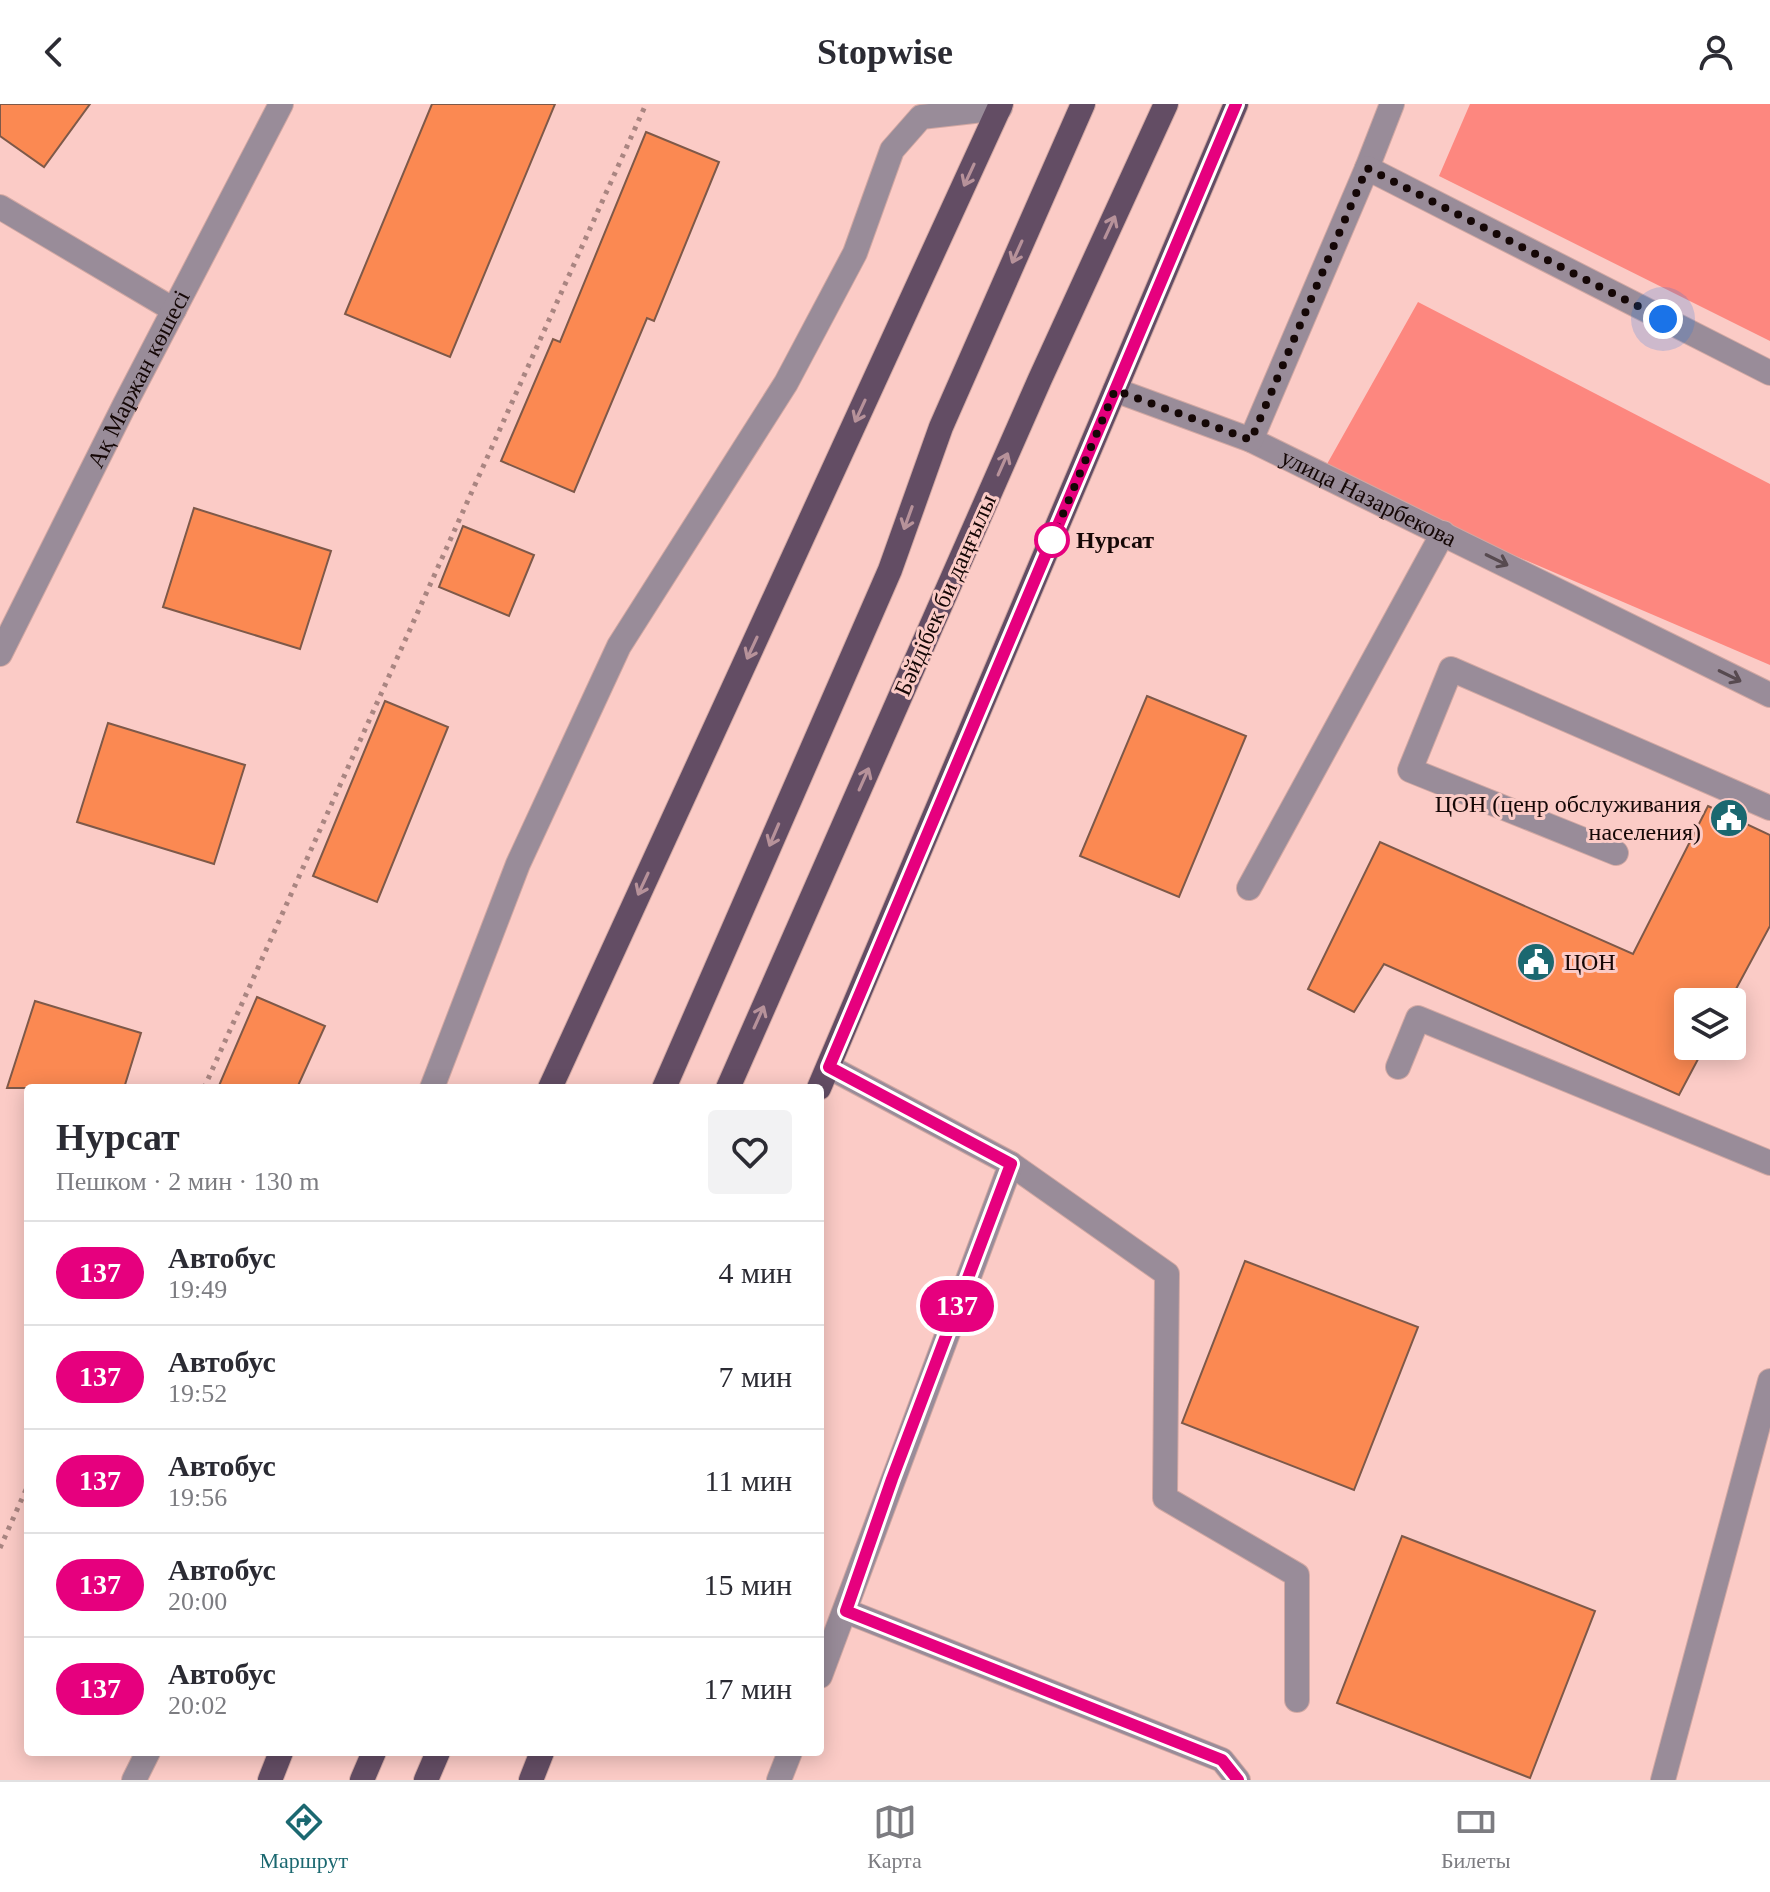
<!DOCTYPE html>
<html lang="ru">
<meta charset="utf-8">
<style>
:root{--surface:#fff;--page:#f2f2f3;--text:#2b2b33;--muted:#7c7c81;--line:#e1e1e2;--accent:#1b6870}
body{margin:0;font-family:"Times New Roman",serif;background:var(--page);color:var(--text);height:100vh;display:flex;flex-direction:column;font-size:30px;white-space:nowrap}
*{box-sizing:border-box;margin:0}
p{font-size:26px;color:var(--muted)}
.icon{flex:none;width:44px;height:44px;fill:none;stroke:currentColor;stroke-width:2;stroke-linecap:round;stroke-linejoin:round}
.map{position:relative;flex:1;overflow:hidden}
.side{position:absolute;left:24px;top:980px;width:800px;height:672px;display:flex;flex-direction:column;background:var(--surface);border-radius:8px;box-shadow:0 4px 20px #0003}
.side>*{flex:none}
.badge{padding:0 16px;border-radius:26px;font-size:28px;line-height:52px}
.buttons{position:absolute;left:1674px;top:884px;display:grid;gap:16px}
.buttons a{display:grid;place-items:center;width:72px;height:72px;border-radius:8px;background:var(--surface);box-shadow:0 4px 20px #0003;font-size:40px}
.you{position:absolute;width:40px;height:40px;margin:-20px;border:6px solid #fff;border-radius:50%;background:#1a73e8;box-shadow:0 0 0 12px #1a73e833}
.map>.badge{position:absolute;translate:-50% -50%;box-shadow:0 0 0 4px #fff}
.round{display:grid;place-items:center;flex:none;width:84px;height:84px;border-radius:8px;background:var(--page)}
.overview{display:flex;align-items:center;justify-content:space-between;height:136px;padding:0 32px}
h1{font-size:38px;font-weight:700;line-height:60px}
ul{padding:0;list-style:none}
li{display:flex;align-items:center;gap:24px;height:104px;padding:0 32px;border-top:2px solid var(--line)}
li div{flex:1}
li b{display:block;font-size:30px}
li em{font-style:normal}
li .badge{min-width:88px;font-weight:700;text-align:center}
header{display:flex;justify-content:space-between;align-items:center;height:104px;padding:0 32px;background:var(--surface);font-size:36px;font-weight:700}
.dock{display:flex;justify-content:space-around;align-items:center;height:112px;border-top:2px solid var(--line);background:var(--surface);font-size:22px;color:var(--muted)}
.dock a{display:grid;justify-items:center;gap:4px}
.dock .selected{color:var(--accent)}
.map>svg:first-child{display:block}
.green{fill:#fd877f}
.building{fill:#fb8952;stroke:#7e5949;stroke-width:2}
.lines{fill:none;stroke-linecap:round;stroke-linejoin:round}
.minor-casing{stroke:#d2a8a3;stroke-width:26}
.major-casing{stroke:#d2a8a3;stroke-width:26}
.path{stroke:#a98581;stroke-width:5;stroke-dasharray:4 6;stroke-linecap:butt}
.minor{stroke:#998c99;stroke-width:24}
.major{stroke:#634d64;stroke-width:24}
.oneway{stroke:#b7929a}
.oneway2{stroke:#574a50}
.line-casing{stroke:#fff;stroke-width:18}
.line{stroke:#e6007e;stroke-width:12}
.walk{stroke:#150706;stroke-width:8;stroke-dasharray:0 14.4}
.stop-dot{fill:#fff;stroke:#e6007e;stroke-width:4}
.labels{text-anchor:middle;stroke-width:6;stroke-linejoin:round;paint-order:stroke}
.street-label{font-size:24px;fill:#150706;stroke:#fbcbc6}
.stop-label{font-size:24px;font-weight:bold;fill:#150706;stroke:#fbcbc6;text-anchor:start}
.poi-label{font-size:24px;fill:#150706;stroke:#fbcbc6;text-anchor:end}
</style>
<header><svg class="icon" aria-label="back" viewBox="0 0 24 24"><path d="M15 5l-7 7 7 7"/></svg>Stopwise<svg class="icon" aria-label="person" viewBox="0 0 24 24"><circle cx="12" cy="8" r="4"/><path d="M4 21q1-7 8-7t8 7"/></svg></header>
<div class="map">
<svg width="1770" height="1676" viewBox="0 0 1770 1676">
<rect width="100%" height="100%" fill="#fbcbc6"/>
<path class="green" d="M 1470,0 L 1770,0 L 1770,237 L 1439,72 Z
M 1418,198 L 1770,380 L 1770,561 L 1322,369 Z"/>
<path class="building" d="M 0,0 L 90,0 L 44,63 L 0,32 Z
M 432,0 L 555,0 L 450,253 L 345,210 Z
M 646,28 L 719,58 L 654,217 L 647,214 L 574,388 L 501,357 L 553,235 L 560,238 Z
M 194,404 L 331,447 L 300,545 L 163,503 Z
M 463,422 L 534,451 L 509,512 L 439,483 Z
M 1147,592 L 1246,632 L 1179,793 L 1080,752 Z
M 385,597 L 448,623 L 377,798 L 313,772 Z
M 108,619 L 245,661 L 214,760 L 77,718 Z
M 1708,702 L 1770,731 L 1770,822 L 1729,898 L 1688,898 L 1688,942 L 1705,942 L 1679,991 L 1384,860 L 1354,908 L 1308,885 L 1380,738 L 1633,850 Z
M 257,893 L 325,922 L 297,984 L 218,984 Z
M 35,897 L 141,929 L 124,984 L 7,984 Z
M 1245,1157 L 1418,1223 L 1354,1386 L 1182,1319 Z
M 1402,1432 L 1595,1507 L 1530,1674 L 1337,1599 Z"/>
<g class="lines">
<g class="minor-casing">
<g id="minor">
<path d="M 1367,64 L 1392,0"/>
<path d="M 0,103 L 174,206"/>
<path id="s1" d="M 1115,286 L 1251,336 L 1770,591"/>
<path d="M 1251,336 L 1367,64 L 1770,269"/>
<path id="s2" d="M 0,550 L 125,300 L 281,0"/>
<path d="M 1616,749 L 1410,666 L 1451,565 L 1770,704"/>
<path d="M 1249,784 L 1443,429"/>
<path d="M 829,963 L 1011,1060 L 1167,1170 L 1165,1394 L 1297,1471 L 1297,1596"/>
<path d="M 1398,963 L 1418,914 L 1770,1059"/>
<path d="M 432,984 L 518,760 L 619,542 L 786,279 L 855,149 L 892,46 L 921,13 L 1000,4"/>
<path d="M 846,1507 L 1222,1656 L 1238,1676"/>
<path d="M 820,1572 L 1011,1060"/>
<path d="M 134,1676 L 148,1648"/>
<path d="M 779,1676 L 790,1648"/>
<path d="M 1663,1676 L 1770,1277"/>
</g>
</g>
<g class="major-casing">
<path id="major" d="M 550,984 L 1001,0
M 664,984 L 890,466 L 941,323 L 1083,0
M 728,984 L 1040,275 L 1166,0
M 819,984 L 1236,0
M 270,1676 L 281,1648
M 362,1676 L 374,1648
M 426,1676 L 438,1648
M 531,1676 L 542,1648"/>
</g>
<path class="path" d="M 204,984 L 646,0
M 0,1444 L 28,1381"/>
<use href="#minor" class="minor"/>
<use href="#major" class="major"/>
</g>
<defs><path id="oneway-shaft" d="M-6 0H5M1.5-3L5.5 0L1.5 3" fill="none" stroke-width="1.6" stroke-linecap="round" stroke-linejoin="round" transform="scale(2)"/></defs>
<g class="oneway">
<use href="#oneway-shaft" transform="translate(969 71) rotate(115)"/>
<use href="#oneway-shaft" transform="translate(1110 123) rotate(-65)"/>
<use href="#oneway-shaft" transform="translate(1017 148) rotate(114)"/>
<use href="#oneway-shaft" transform="translate(860 307) rotate(115)"/>
<use href="#oneway-shaft" transform="translate(1003 360) rotate(-66)"/>
<use href="#oneway-shaft" transform="translate(908 414) rotate(110)"/>
<use href="#oneway-shaft" transform="translate(752 544) rotate(115)"/>
<use href="#oneway-shaft" transform="translate(864 675) rotate(-66)"/>
<use href="#oneway-shaft" transform="translate(774 731) rotate(113)"/>
<use href="#oneway-shaft" transform="translate(643 780) rotate(115)"/>
<use href="#oneway-shaft" transform="translate(759 913) rotate(-66)"/>
</g>
<g class="oneway2">
<use href="#oneway-shaft" transform="translate(1497 456) rotate(26)"/>
<use href="#oneway-shaft" transform="translate(1730 572) rotate(26)"/>
</g>
<g class="lines">
<g class="line-casing">
<path id="line" d="M 1236,0 L 829,963 L 1011,1060 L 892,1375 L 846,1507 L 1222,1656 L 1238,1676"/>
</g>
<use href="#line" class="line"/>
<path class="walk" d="M 1052,436 L 1115,286 L 1251,336 L 1367,64 L 1663,215"/>
</g>
<defs>
<g id="civic-disc" transform="scale(2)"><circle r="9.5" fill="#1b6870" stroke="#fbcbc6"/><path d="M-.6-6.5H3V-4.5H.6V-3L4-1V1h2V6H-6V1h2V-1L-.6-3ZM-1.2 2.5V6h2.4V2.5Z" fill="#fff"/></g>
</defs>
<g fill-rule="evenodd">
<use href="#civic-disc" x="1729" y="714"/>
<use href="#civic-disc" x="1536" y="858"/>
</g>
<circle class="stop-dot" cx="1052" cy="436" r="16"/>
<g class="labels">
<g class="street-label">
<text dy="8" stroke="none"><textPath href="#s2" startOffset="308">Ақ Маржан көшесі</textPath></text>
<text dy="8" stroke="none"><textPath href="#s1" startOffset="276">улица Назарбекова</textPath></text>
<text transform="translate(945 491) rotate(-66)" y="8">Бәйдібек би даңғылы</text>
</g>
<g class="stop-label">
<text x="1076" y="444">Нурсат</text>
</g>
<g class="poi-label">
<text x="1701" y="708">ЦОН (ценр обслуживания<tspan x="1701" dy="28">населения)</tspan></text>
<text x="1564" y="866" text-anchor="start">ЦОН</text>
</g>
</g>
</svg>
<div class="buttons">
<a><svg class="icon" aria-label="layers" viewBox="0 0 24 24"><path d="M12 4l9 5-9 5-9-5zM3 14l9 5 9-5"/></svg></a>
</div>
<div class="you" style="left:1663px;top:215px"></div>
<b class="badge" style="left:957px;top:1202px;background:#e6007e;color:#fff">137</b>
<section class="side">
<div class="overview"><div><h1>Нурсат</h1><p>Пешком · 2 мин · 130 m</p></div><a class="round"><svg class="icon" aria-label="heart" viewBox="0 0 24 24"><path d="M12 20l-8-8c-3-5 5-10 8-4 3-6 11-1 8 4z"/></svg></a></div>
<ul>
<li><span class="badge" style="background:#e6007e;color:#fff">137</span><div><b>Автобус</b><p>19:49</p></div><em>4 мин</em></li>
<li><span class="badge" style="background:#e6007e;color:#fff">137</span><div><b>Автобус</b><p>19:52</p></div><em>7 мин</em></li>
<li><span class="badge" style="background:#e6007e;color:#fff">137</span><div><b>Автобус</b><p>19:56</p></div><em>11 мин</em></li>
<li><span class="badge" style="background:#e6007e;color:#fff">137</span><div><b>Автобус</b><p>20:00</p></div><em>15 мин</em></li>
<li><span class="badge" style="background:#e6007e;color:#fff">137</span><div><b>Автобус</b><p>20:02</p></div><em>17 мин</em></li>
</ul>
</section>
</div>
<nav class="dock">
<a class="selected"><svg class="icon" aria-label="directions" viewBox="0 0 24 24"><path d="M12 3l9 9-9 9-9-9zM9 14v-3h6M13 9l2 2-2 2"/></svg>Маршрут</a>
<a><svg class="icon" aria-label="map" viewBox="0 0 24 24"><path d="M3 6l6-2 6 2 6-2v14l-6 2-6-2-6 2zM9 4v14M15 6v14"/></svg>Карта</a>
<a><svg class="icon" aria-label="tickets" viewBox="0 0 24 24"><path d="M3 7h18v10H3zM15 7v10"/></svg>Билеты</a>
</nav>
